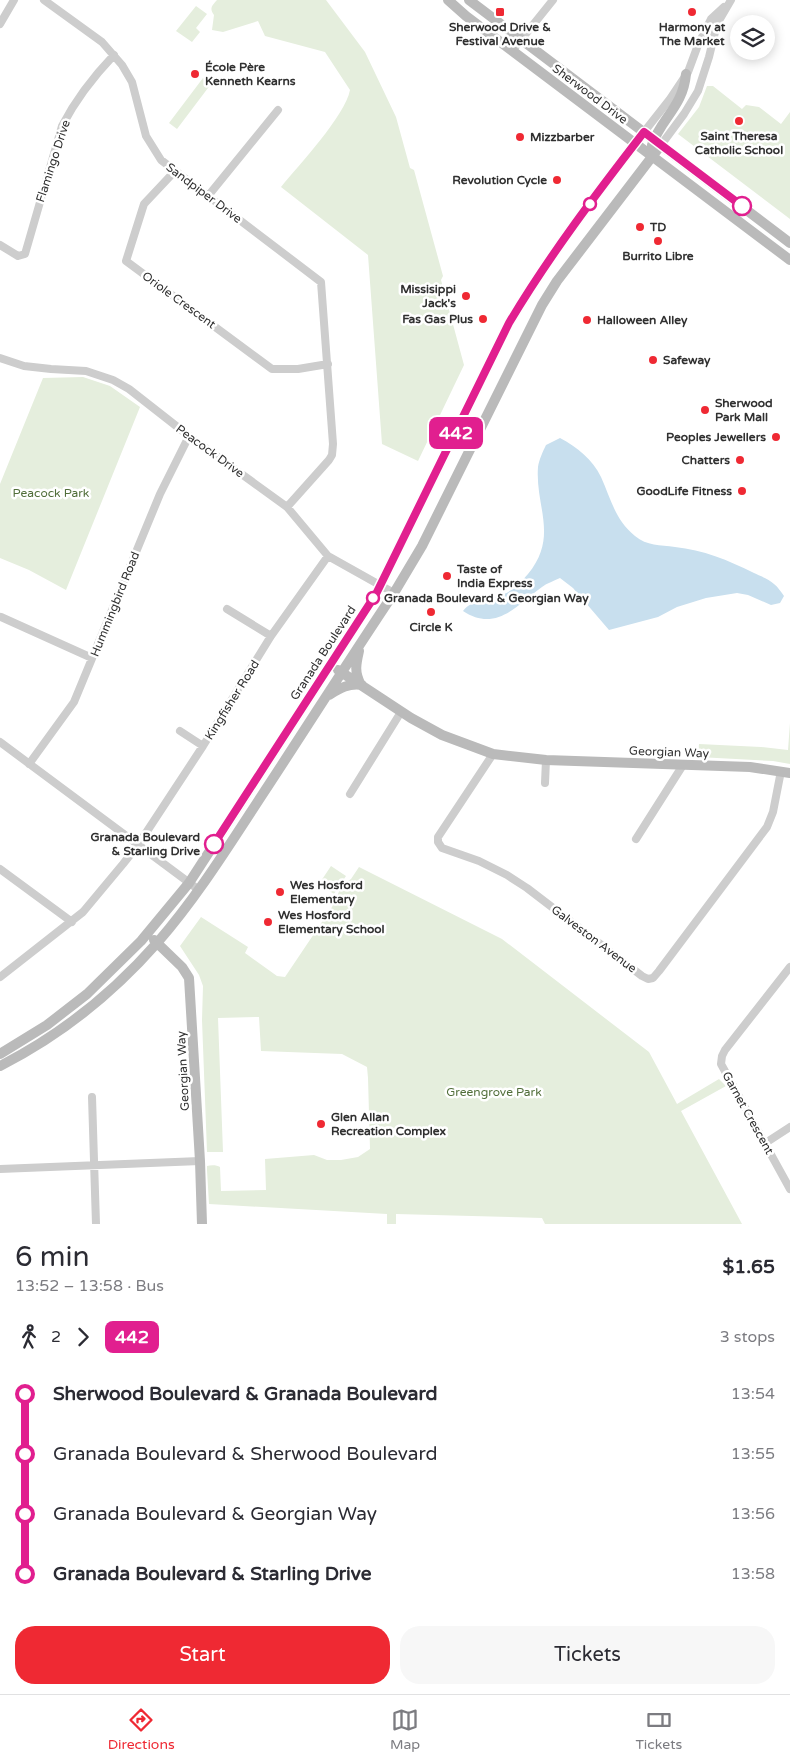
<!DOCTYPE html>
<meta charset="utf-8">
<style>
:root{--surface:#fff;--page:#f7f7f7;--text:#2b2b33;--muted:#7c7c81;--line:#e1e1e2;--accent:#ef2933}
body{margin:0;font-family:"Varela Round",sans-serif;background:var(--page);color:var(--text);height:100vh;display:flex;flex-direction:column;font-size:19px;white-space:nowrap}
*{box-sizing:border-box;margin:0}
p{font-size:16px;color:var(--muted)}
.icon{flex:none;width:28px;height:28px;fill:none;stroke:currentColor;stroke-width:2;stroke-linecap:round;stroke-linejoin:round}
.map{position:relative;height:1224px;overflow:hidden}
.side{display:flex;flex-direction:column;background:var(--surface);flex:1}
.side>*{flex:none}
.badge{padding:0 10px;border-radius:8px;font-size:18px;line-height:32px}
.buttons{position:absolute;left:730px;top:15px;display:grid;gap:10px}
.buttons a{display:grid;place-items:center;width:45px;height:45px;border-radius:50%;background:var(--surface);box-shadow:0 2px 12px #0003;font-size:25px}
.map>.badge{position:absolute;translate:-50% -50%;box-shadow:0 0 0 2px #fff}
.legs{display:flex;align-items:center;gap:8px;height:55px;padding:0 15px;font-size:16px}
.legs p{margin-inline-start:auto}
.head{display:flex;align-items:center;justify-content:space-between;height:85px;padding:0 15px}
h1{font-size:28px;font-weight:600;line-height:38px}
.button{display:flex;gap:10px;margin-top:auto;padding:10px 15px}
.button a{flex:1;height:58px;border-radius:20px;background:var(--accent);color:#fff;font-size:20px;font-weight:600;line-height:58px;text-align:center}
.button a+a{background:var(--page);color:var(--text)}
ul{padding:0 15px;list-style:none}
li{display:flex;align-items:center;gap:18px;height:60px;font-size:19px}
li i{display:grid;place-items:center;width:8px;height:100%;margin:0 6px;background:currentColor}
li i::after{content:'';width:12px;height:12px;margin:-6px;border:4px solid;border-radius:50%;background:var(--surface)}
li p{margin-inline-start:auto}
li:first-child i{background:linear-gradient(#0000 50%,currentColor 0)}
li:last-child i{background:linear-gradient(currentColor 50%,#0000 0)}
.tab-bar{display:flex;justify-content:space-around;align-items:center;height:70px;border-top:1px solid var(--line);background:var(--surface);font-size:14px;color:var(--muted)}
.tab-bar a{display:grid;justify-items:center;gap:2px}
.tab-bar .current{color:var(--accent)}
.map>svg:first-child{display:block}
.green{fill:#e5eedd}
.water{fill:#c8dfee}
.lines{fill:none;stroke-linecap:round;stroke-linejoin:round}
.street{stroke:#cdcdcd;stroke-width:8}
.secondary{stroke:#bababa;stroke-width:10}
.line-1-casing{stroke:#fff;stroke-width:11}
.line-1{stroke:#e11f8f;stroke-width:8}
.poi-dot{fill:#ef2933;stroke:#fff;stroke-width:2}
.stop-1-dot{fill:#fff;stroke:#e11f8f;stroke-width:2.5}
.labels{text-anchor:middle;stroke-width:5;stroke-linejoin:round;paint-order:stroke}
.poi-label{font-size:12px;font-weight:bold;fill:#303030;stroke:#fff;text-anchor:start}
.street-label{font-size:12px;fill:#303030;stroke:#fff}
.park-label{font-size:12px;fill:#516e3a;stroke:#fff}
.stop-label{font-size:12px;font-weight:bold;fill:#303030;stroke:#fff;text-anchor:start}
</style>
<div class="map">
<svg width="790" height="1224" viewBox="0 0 790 1224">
<rect width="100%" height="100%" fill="#fff"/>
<path class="green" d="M 217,0 L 326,0 L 365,52 L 396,117 L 410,168 L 414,170 L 443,276 L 441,280 L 464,365 L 418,461 L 382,444 L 368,255 L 281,187 C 299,165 345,116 350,90 L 325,52 L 265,36 L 258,21 L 223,32 L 212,30 L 214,15 C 209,8 212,6 217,0 Z
M 196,6 L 207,14 L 196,28 L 200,32 L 192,42 L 176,31 Z
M 203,78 L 211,84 L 177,129 L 169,123 Z
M 707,86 L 713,86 L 742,109 L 746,105 L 759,107 L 781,124 L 790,112 L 790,219 L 678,134 L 699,107 Z
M 83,377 L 110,386 L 140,407 L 66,590 L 29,570 L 0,558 L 0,484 L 43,378 Z
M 790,723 L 790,764 L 773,761 L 698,757 L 699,744 L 761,747 L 788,750 Z
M 331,866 L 346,876 L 334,894 L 319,884 Z
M 359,867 L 502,939 L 649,1052 L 677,1104 L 719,1079 L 726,1086 L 681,1111 L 742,1224 L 545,1224 L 542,1218 L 396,1214 L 396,1224 L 387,1224 L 387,1214 L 209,1204 L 207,1170 L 207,1166 C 211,1165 217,1165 220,1167 L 221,1191 L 266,1190 L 265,1159 L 314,1155 L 327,1160 L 341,1160 L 358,1157 L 370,1149 L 368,1078 L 367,1067 L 342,1054 L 261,1051 L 259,1017 L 218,1018 L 223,1152 L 207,1152 L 202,1020 L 203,986 L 199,975 L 180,946 L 201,917 L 248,947 L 245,953 L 277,976 L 285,977 L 332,907 L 342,885 L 351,879 Z"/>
<path class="water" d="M 560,438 C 577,447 593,460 601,477 C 611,499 615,520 635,536 C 647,546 660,545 675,547 C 703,550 728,560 754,573 C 760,576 769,579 774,584 C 778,587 781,592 784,596 L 780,603 L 771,605 L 748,595 L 737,593 L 706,598 L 677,607 L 658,617 L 609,630 L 573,588 L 560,578 C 554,581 547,583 542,587 C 517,605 496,633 463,611 C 473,598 490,601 504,594 C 514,590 521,582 528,574 C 559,536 535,507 538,467 C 539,460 543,451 546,445 Z"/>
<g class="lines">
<path class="street" d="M 44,0 L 102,42 L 122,65 L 132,82 L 146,136 L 161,160 L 321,282 L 333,444 L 332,455 L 329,460 L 287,507
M 0,24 L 14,0
M 512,51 L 553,0
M 644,132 L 670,99 L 688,72 L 698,45 L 711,19 L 724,7
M 661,145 L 684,114 L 698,91 L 709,57 L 717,24 L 731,0
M 175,171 L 144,204 L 126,261 L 272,369 L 298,369 L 328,364
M 208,196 L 278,110
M 0,245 L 18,256 L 25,254 L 62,126 C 76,99 94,76 114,55
M 0,358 L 24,366 L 51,369 L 86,371 L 113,380 L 129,389 L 189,436 L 287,507 L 328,556 L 394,593
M 227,609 L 271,636
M 1,617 L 92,658
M 180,731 L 203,746
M 0,742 L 199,890
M 493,754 L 438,837 L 438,842 L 442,848 L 479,861 L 507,875 L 527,888 L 642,976 L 648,979 L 653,978 L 659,971 L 767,827 L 773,812 L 781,771
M 29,764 L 74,702 L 160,494 L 189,436
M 545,783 L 546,760
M 350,794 L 401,712
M 636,839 L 683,765
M 0,869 L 72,922
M 790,967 L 725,1050 L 722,1056 L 721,1064 L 790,1189
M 0,977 L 83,912 L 123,864 L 138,845 L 203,746 L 271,636 L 328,556
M 92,1097 L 96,1224
M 764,1144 L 790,1127
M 0,1169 L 200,1161"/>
<path class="secondary" d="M 448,0 L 466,16 L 790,260
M 469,0 L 790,243
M 652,145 C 661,118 683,107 686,74
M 359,651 C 356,664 354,672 361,685
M 338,670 L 411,718 L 442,735 L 493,754 L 546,760 L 750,767 L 790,773
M 329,695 C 340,688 349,683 362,685
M 154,940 L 182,967 L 189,978 L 200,1161 L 202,1224
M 0,1054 L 47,1025 L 87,994 L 141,941 L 189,883 L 376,594 L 509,323 C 549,256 596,194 644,132
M 0,1066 C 59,1036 113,993 157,943 C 199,895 233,839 268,786 C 310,722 351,657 394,593 L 422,546 L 542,305 L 557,281 L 661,145"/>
</g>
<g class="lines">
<g class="line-1-casing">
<path id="line-1" d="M 214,844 L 376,594 L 509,323 C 549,256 596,194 644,132 L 742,206"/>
</g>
<use href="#line-1" class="line-1"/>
</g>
<g class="poi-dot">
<rect x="495" y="7" width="10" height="10" rx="2.5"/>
<circle cx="692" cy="12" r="5"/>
<circle cx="195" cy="74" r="5"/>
<circle cx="739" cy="121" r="5"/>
<circle cx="520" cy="137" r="5"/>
<circle cx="557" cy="180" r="5"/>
<circle cx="640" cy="227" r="5"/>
<circle cx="658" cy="241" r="5"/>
<circle cx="466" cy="296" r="5"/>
<circle cx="483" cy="319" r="5"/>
<circle cx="587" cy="320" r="5"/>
<circle cx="653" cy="360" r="5"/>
<circle cx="705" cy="410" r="5"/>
<circle cx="776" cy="437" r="5"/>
<circle cx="740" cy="460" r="5"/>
<circle cx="742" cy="491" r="5"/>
<circle cx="447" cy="576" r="5"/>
<circle cx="431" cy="612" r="5"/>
<circle cx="280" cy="892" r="5"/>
<circle cx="268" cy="922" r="5"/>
<circle cx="321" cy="1124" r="5"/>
</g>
<g class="stop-1-dot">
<circle cx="590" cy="204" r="6"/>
<circle cx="742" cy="206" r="9"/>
<circle cx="373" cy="598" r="6"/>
<circle cx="214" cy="844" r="9"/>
</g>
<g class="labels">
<g class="poi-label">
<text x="500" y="31" text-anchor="middle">Sherwood Drive &amp;<tspan x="500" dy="14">Festival Avenue</tspan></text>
<text x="692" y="31" text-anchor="middle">Harmony at<tspan x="692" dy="14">The Market</tspan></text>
<text x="205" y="71">École Père<tspan x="205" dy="14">Kenneth Kearns</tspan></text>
<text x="739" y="140" text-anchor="middle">Saint Theresa<tspan x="739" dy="14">Catholic School</tspan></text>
<text x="530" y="141">Mizzbarber</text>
<text x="547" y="184" text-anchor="end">Revolution Cycle</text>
<text x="650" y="231">TD</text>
<text x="658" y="260" text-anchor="middle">Burrito Libre</text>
<text x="456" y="293" text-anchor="end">Missisippi<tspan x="456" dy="14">Jack's</tspan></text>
<text x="473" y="323" text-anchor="end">Fas Gas Plus</text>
<text x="597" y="324">Halloween Alley</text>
<text x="663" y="364">Safeway</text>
<text x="715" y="407">Sherwood<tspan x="715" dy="14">Park Mall</tspan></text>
<text x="766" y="441" text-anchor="end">Peoples Jewellers</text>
<text x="730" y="464" text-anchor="end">Chatters</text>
<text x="732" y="495" text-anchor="end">GoodLife Fitness</text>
<text x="457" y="573">Taste of<tspan x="457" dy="14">India Express</tspan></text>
<text x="431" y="631" text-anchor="middle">Circle K</text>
<text x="290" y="889">Wes Hosford<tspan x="290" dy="14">Elementary</tspan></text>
<text x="278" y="919">Wes Hosford<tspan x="278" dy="14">Elementary School</tspan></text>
<text x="331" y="1121">Glen Allan<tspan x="331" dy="14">Recreation Complex</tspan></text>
</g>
<g class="street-label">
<text transform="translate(590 94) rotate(37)" y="4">Sherwood Drive</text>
<text transform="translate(53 161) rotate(-72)" y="4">Flamingo Drive</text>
<text transform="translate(204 193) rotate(37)" y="4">Sandpiper Drive</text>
<text transform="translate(179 300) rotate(36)" y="4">Oriole Crescent</text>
<text transform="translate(210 451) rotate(36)" y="4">Peacock Drive</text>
<text transform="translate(115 604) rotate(-68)" y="4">Hummingbird Road</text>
<text transform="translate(323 653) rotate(-57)" y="4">Granada Boulevard</text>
<text transform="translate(232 700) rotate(-58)" y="4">Kingfisher Road</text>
<text transform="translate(669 752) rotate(2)" y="4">Georgian Way</text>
<text transform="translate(594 939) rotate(37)" y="4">Galveston Avenue</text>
<text transform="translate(183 1071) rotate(-93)" y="4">Georgian Way</text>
<text transform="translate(748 1113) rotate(61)" y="4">Garnet Crescent</text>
</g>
<g class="park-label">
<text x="51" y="497">Peacock Park</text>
<text x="494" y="1096">Greengrove Park</text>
</g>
<g class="stop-label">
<text x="384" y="602">Granada Boulevard &amp; Georgian Way</text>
<text x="200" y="841" text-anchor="end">Granada Boulevard<tspan x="200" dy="14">&amp; Starling Drive</tspan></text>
</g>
</g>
</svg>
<div class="buttons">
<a><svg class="icon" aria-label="layers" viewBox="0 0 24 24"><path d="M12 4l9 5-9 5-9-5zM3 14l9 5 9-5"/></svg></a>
</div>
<b class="badge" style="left:456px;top:433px;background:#e11f8f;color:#fff">442</b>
</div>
<section class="side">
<div class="head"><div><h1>6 min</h1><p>13:52 – 13:58 · Bus</p></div><b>$1.65</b></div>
<div class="legs"><svg class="icon" aria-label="walk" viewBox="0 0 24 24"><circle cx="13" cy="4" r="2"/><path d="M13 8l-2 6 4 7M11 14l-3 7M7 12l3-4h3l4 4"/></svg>2<svg class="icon" aria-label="forward" viewBox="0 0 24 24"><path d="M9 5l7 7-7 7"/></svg><b class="badge" style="background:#e11f8f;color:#fff">442</b><p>3 stops</p></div>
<ul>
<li><i style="color:#e11f8f"></i><b>Sherwood Boulevard &amp; Granada Boulevard</b><p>13:54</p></li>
<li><i style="color:#e11f8f"></i><span>Granada Boulevard &amp; Sherwood Boulevard</span><p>13:55</p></li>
<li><i style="color:#e11f8f"></i><span>Granada Boulevard &amp; Georgian Way</span><p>13:56</p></li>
<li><i style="color:#e11f8f"></i><b>Granada Boulevard &amp; Starling Drive</b><p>13:58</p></li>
</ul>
<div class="button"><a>Start</a><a>Tickets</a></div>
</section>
<nav class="tab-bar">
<a class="current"><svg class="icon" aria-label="directions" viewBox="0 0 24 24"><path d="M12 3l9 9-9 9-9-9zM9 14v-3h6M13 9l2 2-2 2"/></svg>Directions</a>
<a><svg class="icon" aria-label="map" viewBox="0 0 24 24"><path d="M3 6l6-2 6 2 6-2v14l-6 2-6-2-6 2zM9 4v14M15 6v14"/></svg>Map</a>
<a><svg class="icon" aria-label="tickets" viewBox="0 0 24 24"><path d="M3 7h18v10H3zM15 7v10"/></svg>Tickets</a>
</nav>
